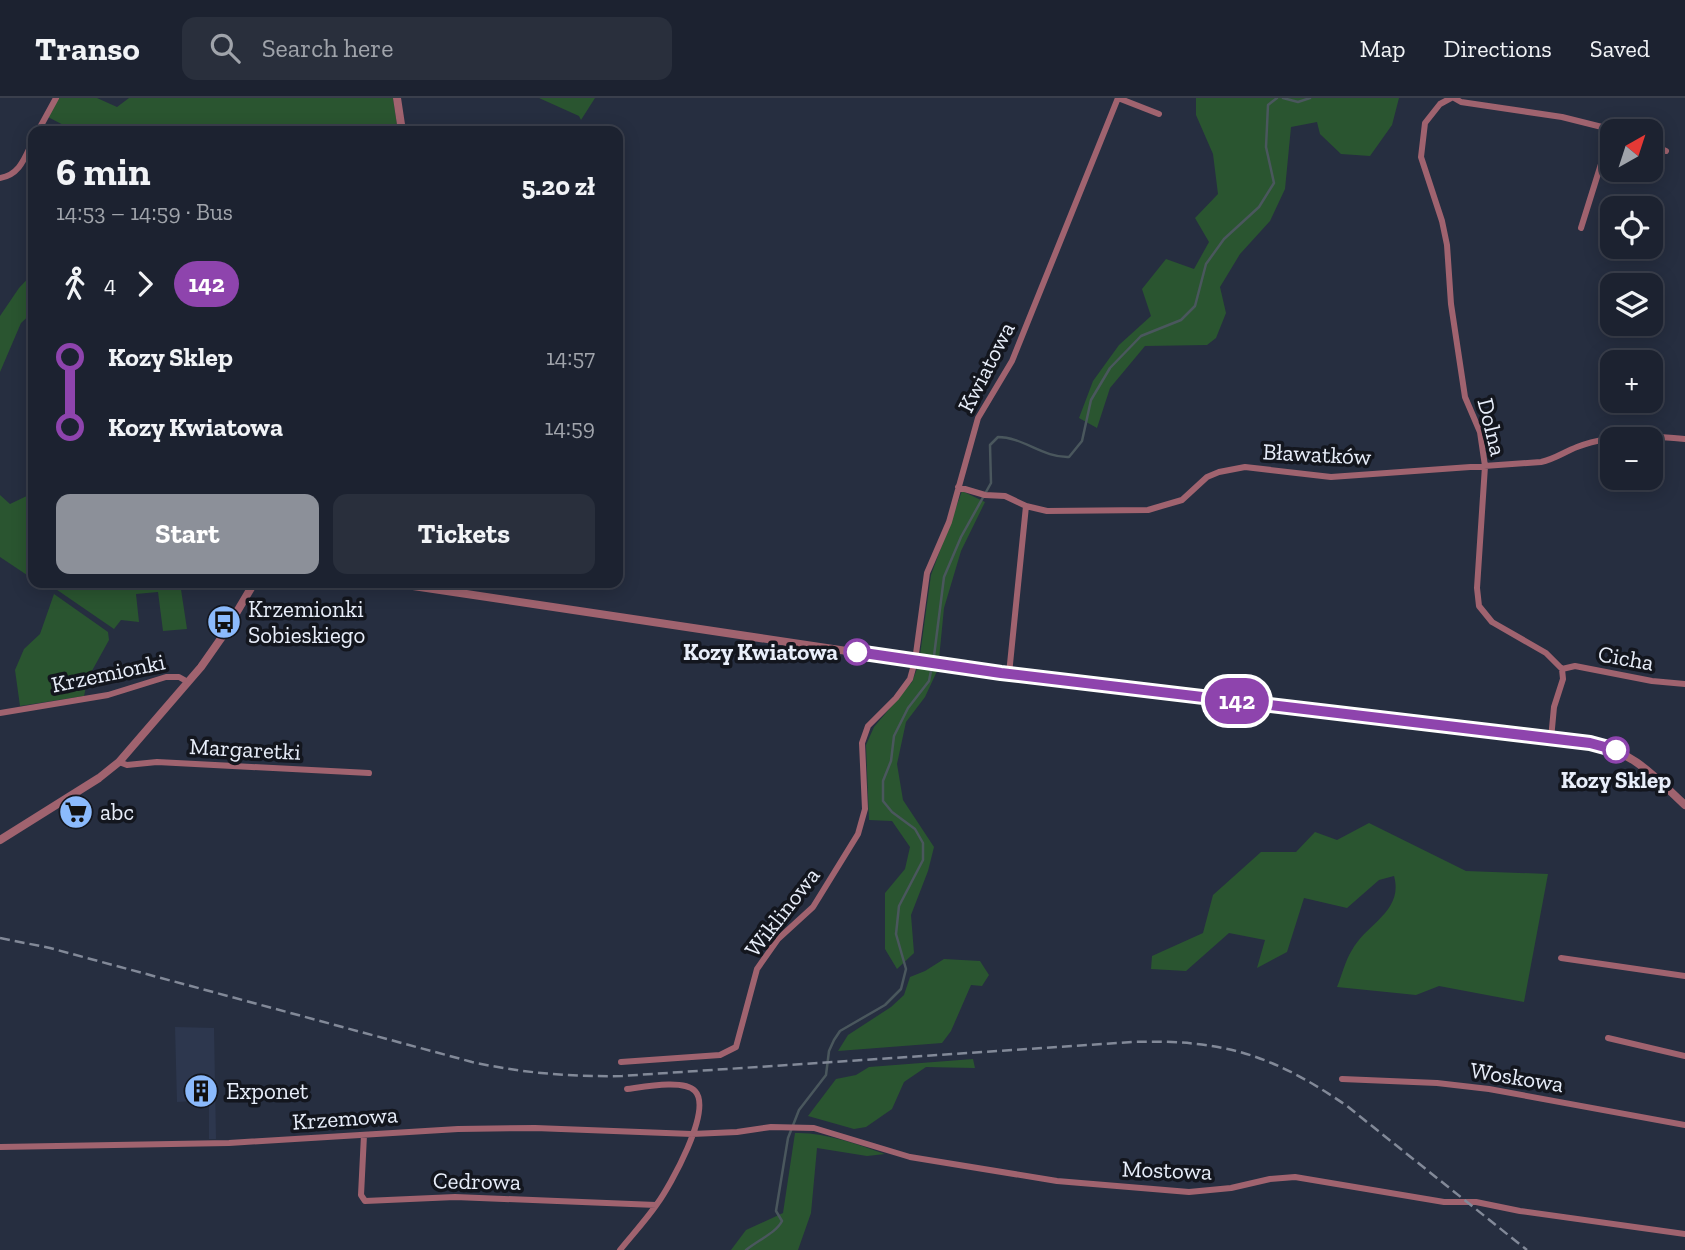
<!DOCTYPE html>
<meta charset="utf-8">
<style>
:root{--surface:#1c2230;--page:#292f3c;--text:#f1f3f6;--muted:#a0a4ab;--line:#3a3f4c;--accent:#8c9099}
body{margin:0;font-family:"Zilla Slab",serif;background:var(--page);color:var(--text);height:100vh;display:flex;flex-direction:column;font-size:26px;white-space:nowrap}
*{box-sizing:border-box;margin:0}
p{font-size:23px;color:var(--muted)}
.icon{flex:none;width:38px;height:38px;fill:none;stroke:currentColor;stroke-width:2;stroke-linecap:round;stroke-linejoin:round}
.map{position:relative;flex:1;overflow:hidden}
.sheet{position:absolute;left:28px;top:28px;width:595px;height:462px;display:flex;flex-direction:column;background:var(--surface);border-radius:14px;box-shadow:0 4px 18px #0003,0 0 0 2px var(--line)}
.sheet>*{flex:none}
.badge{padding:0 14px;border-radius:23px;font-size:24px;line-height:46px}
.needle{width:46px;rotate:39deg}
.fabs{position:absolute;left:1600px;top:21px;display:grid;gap:14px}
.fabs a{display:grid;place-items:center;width:63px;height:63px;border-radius:14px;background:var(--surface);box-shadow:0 4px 18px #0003,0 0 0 2px var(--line);font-size:35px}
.map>.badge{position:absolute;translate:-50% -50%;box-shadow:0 0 0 4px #fff}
.legs{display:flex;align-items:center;gap:10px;height:77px;padding:0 28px;font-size:23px}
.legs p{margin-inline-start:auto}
.overview{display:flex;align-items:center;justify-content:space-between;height:119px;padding:0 28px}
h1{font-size:38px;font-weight:700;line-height:52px}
.primary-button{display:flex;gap:14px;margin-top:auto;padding:14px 28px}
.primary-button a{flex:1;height:80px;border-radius:14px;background:var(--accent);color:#fff;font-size:28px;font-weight:700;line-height:80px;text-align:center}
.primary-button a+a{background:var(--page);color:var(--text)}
ul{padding:0 28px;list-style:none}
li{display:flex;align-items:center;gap:24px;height:70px;font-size:26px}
li i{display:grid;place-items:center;width:10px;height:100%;margin:0 9px;background:currentColor}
li i::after{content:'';width:18px;height:18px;margin:-9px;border:5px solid;border-radius:50%;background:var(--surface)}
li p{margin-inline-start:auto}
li:first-child i{background:linear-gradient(#0000 50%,currentColor 0)}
li:last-child i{background:linear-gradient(currentColor 50%,#0000 0)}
header{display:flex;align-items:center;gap:42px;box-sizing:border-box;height:98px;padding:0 35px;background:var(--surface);border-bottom:2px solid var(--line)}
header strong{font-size:33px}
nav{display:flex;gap:38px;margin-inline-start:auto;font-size:24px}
.search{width:490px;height:63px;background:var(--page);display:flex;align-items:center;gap:18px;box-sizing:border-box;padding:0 24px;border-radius:14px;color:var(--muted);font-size:26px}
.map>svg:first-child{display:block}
.built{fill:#2d374e}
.green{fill:#2a5530}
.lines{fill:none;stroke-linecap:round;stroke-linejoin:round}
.stream{stroke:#4a575d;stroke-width:2.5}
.minor{stroke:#a0636f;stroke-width:6}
.tertiary{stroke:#a0636f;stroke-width:8}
.rail{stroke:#828998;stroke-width:2.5;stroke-dasharray:10 5;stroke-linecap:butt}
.line-1-casing{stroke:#fff;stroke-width:16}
.line-1{stroke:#8e44ad;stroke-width:10}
.stop-1-dot{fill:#fff;stroke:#8e44ad;stroke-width:3.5}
.labels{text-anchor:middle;stroke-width:7;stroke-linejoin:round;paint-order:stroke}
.street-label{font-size:23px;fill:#e8eefa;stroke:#13161e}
.poi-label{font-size:23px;fill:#e8eefa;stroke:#13161e;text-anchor:start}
.stop-label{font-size:23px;font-weight:bold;fill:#e8eefa;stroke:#13161e;text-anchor:end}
</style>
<header>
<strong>Transo</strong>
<div class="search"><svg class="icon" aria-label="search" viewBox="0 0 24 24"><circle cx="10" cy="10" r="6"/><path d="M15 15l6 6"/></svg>Search here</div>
<nav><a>Map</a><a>Directions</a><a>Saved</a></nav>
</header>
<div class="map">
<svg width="1685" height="1152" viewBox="0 0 1685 1152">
<rect width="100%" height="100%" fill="#262e40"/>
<path class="built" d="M 175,929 L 214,930 L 216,1041 L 209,1041 L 209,1002 L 177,1004 Z"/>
<path class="green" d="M 58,0 L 97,0 L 117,9 L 129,0 L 393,0 L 398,33 L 354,30 L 353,33 L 75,33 L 48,19 Z
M 539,0 L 595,0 L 581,22 L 579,18 Z
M 1196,0 L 1399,0 L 1392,27 L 1370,58 L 1341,56 L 1320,36 L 1317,24 L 1291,29 L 1285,91 L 1270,123 L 1240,156 L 1220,189 L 1226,215 L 1216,240 L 1207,247 L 1145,248 L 1110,290 L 1097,330 L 1079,320 L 1093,283 L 1119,247 L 1151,218 L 1142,191 L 1166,161 L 1194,171 L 1209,144 L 1195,120 L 1218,96 L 1213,56 L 1196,17 Z
M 33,175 L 33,214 L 21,225 L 0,274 L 0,218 L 19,190 Z
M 962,393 L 985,404 L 961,453 L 944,510 L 939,561 L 920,557 L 931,477 Z
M 33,395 L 33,481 L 0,459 L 0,397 L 10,406 Z
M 47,485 L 180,485 L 187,531 L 163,533 L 158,494 L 136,496 L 139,524 L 121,522 L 114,531 Z
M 54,496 L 108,534 L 109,542 L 88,580 L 84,598 L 20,608 L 15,572 L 24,551 L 40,536 Z
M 918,568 L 938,571 L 925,599 L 906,624 L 897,666 L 903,702 L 934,749 L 928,773 L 911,817 L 914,855 L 897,871 L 885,851 L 885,795 L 905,771 L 910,749 L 892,723 L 869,722 L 866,647 L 874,629 L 912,584 Z
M 1369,725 L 1466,773 L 1548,776 L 1524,904 L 1439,888 L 1416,897 L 1337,889 C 1342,877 1345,863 1352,852 C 1366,826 1404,813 1394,778 L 1379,782 L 1347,810 L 1304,800 L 1287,854 L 1257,870 L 1265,842 L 1229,835 L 1186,873 L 1151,871 L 1152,858 L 1203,835 L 1213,797 L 1261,754 L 1296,754 L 1315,734 L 1337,742 Z
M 944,861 L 980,863 L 989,877 L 982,888 L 971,887 L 951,933 L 942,945 L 838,953 L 848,937 L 891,909 L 904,897 L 910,879 L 925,873 Z
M 973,961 L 975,970 L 926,969 L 904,984 L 892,1011 L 866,1029 L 854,1031 L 808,1018 L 836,981 L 856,977 L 869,969 Z
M 795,1035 C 825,1034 857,1046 885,1056 L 867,1058 L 817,1050 L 811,1115 L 798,1152 L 731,1152 L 746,1132 L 783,1115 Z"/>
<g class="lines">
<path class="stream" d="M 1283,0 L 1298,4 L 1310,0
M 934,558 L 944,479 L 961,439 L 991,385 L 990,347 L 998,339 C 1023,339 1043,360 1069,359 L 1082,343 L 1091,302 L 1110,270 L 1141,238 L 1181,222 L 1195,208 L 1206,166 L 1224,141 L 1259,109 L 1274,85 L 1266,49 L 1268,7 L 1277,0
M 746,1152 C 758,1142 776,1135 782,1123 L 776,1113 L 788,1040 L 799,1012 L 826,977 L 829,953 L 834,942 L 840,933 L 885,907 L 901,891 L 906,871 L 896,836 L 899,808 L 923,762 L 923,745 L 915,731 L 892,714 L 883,703 L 883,683 L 891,663 L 894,638 L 908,610 L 929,583 L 931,573"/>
<path class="minor" d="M 1118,0 L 1159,16
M 1451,0 L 1440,6 L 1425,25 L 1421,59 L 1442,123 L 1447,147 L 1451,206 L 1465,299 L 1480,334 L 1485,368 L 1477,490 L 1479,508 L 1492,524 L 1546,555 L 1562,571 L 1563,581 L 1554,609 L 1551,641
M 1454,0 L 1461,4 L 1562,19 L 1618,33
M 38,33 L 56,0
M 1650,46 L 1666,53
M 0,80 C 20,77 25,59 33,43
M 1581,130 L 1612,31
M 958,389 L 985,397 L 1005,398 L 1026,408 L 1047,413 L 1148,412 L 1182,402 L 1207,379 L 1219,374 L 1245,369 L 1331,379 L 1541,364 C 1555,361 1564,354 1577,349 C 1610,336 1650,337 1685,341
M 1562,571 L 1575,568 L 1652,583 L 1685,586
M 1009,576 L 1026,408
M 0,615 L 108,597 L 166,579 L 179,579 L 188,584
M 119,664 L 127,667 L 157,664 L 369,675
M 1561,860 L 1685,878
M 1608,940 L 1685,958
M 621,964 L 720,957 L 736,949 L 757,871 L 778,841 L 813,809 L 858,736 L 865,711 L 862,645 L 868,628 L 896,600 L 910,581 L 915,563 L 927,475 L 949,424 L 978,320 L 1012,263 L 1118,0
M 1342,981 L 1437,985 L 1489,991 L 1685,1027
M 364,1037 L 361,1097 L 365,1103 L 455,1099 L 656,1107
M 0,1049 L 229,1045 L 458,1031 L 535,1030 L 692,1036 L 737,1034 L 771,1029 L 814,1030 L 910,1059 L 1057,1083 L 1189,1094 L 1231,1090 L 1270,1081 L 1295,1079 L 1444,1104 L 1476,1104 L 1520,1113 L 1685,1136
M 620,1152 C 632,1137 646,1122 657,1106 C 670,1088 713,1012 695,993 C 684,981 643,989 627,991"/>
<path class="tertiary" d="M 397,0 L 402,33
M 393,485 L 940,567 L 1590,645 C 1633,653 1655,679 1685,707
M 0,742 L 99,680 L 119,664 L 201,569 L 222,539 L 254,485"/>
<path class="rail" d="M 0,840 L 50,850 L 472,964 C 522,975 571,979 622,978 L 1132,944 C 1223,941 1273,957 1347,1008 L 1527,1152"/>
</g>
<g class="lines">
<g class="line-1-casing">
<path id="line-1" d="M 857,554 L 1001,575 L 1590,645 L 1616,652"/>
</g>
<use href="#line-1" class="line-1"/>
</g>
<defs>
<g id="bus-disc" transform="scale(1.75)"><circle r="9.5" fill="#8bbafc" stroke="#13161e"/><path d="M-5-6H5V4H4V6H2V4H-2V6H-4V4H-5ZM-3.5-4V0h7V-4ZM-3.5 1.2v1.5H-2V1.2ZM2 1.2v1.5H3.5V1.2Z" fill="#111"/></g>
<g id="supermarket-disc" transform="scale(1.75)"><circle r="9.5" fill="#8bbafc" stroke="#13161e"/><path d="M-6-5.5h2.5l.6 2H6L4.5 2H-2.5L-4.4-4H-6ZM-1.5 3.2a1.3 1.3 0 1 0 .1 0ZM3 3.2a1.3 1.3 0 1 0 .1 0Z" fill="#111"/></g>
<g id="building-disc" transform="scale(1.75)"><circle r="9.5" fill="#8bbafc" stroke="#13161e"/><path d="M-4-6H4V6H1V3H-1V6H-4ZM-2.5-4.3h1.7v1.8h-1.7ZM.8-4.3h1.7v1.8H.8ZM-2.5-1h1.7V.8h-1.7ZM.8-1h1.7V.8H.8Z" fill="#111"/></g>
</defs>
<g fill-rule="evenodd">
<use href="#bus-disc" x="224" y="524"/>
<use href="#supermarket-disc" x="76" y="714"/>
<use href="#building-disc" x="201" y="993"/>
</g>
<g class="stop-1-dot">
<circle cx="857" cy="554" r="12"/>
<circle cx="1616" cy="652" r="12"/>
</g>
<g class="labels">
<g class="street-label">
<text transform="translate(986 269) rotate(-63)" y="8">Kwiatowa</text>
<text transform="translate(1492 329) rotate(76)" y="8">Dolna</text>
<text transform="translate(1317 356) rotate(3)" y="8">Bławatków</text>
<text transform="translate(1626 560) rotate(10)" y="8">Cicha</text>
<text transform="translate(108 575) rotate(-12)" y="8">Krzemionki</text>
<text transform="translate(245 651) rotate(3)" y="8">Margaretki</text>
<text transform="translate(782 814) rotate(-52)" y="8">Wiklinowa</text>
<text transform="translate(1517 979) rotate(9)" y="8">Woskowa</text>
<text transform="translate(345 1020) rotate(-4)" y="8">Krzemowa</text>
<text transform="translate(1167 1072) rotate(2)" y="8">Mostowa</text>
<text transform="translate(477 1083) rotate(1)" y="8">Cedrowa</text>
</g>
<g class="poi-label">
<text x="248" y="519">Krzemionki<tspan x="248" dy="26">Sobieskiego</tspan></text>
<text x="100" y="722">abc</text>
<text x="226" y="1001">Exponet</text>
</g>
<g class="stop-label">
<text x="838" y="562">Kozy Kwiatowa</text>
<text x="1616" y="690" text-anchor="middle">Kozy Sklep</text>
</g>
</g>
</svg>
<div class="fabs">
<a><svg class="needle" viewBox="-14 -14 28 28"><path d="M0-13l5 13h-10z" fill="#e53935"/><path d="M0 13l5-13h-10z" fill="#a0a4ab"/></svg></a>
<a><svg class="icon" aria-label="locate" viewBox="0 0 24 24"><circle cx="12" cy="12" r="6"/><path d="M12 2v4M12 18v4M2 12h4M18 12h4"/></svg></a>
<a><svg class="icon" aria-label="layers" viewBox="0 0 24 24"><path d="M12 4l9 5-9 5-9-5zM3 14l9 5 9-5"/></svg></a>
<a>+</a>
<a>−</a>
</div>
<b class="badge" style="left:1237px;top:603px;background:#8e44ad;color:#fff">142</b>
<section class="sheet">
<div class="overview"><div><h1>6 min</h1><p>14:53 – 14:59 · Bus</p></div><b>5.20 zł</b></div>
<div class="legs"><svg class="icon" aria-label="walk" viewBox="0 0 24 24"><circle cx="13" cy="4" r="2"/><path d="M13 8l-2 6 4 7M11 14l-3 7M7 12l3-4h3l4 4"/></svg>4<svg class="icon" aria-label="forward" viewBox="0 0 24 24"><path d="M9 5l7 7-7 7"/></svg><b class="badge" style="background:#8e44ad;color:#fff">142</b></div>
<ul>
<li><i style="color:#8e44ad"></i><b>Kozy Sklep</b><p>14:57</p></li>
<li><i style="color:#8e44ad"></i><b>Kozy Kwiatowa</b><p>14:59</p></li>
</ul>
<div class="primary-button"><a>Start</a><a>Tickets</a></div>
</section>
</div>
